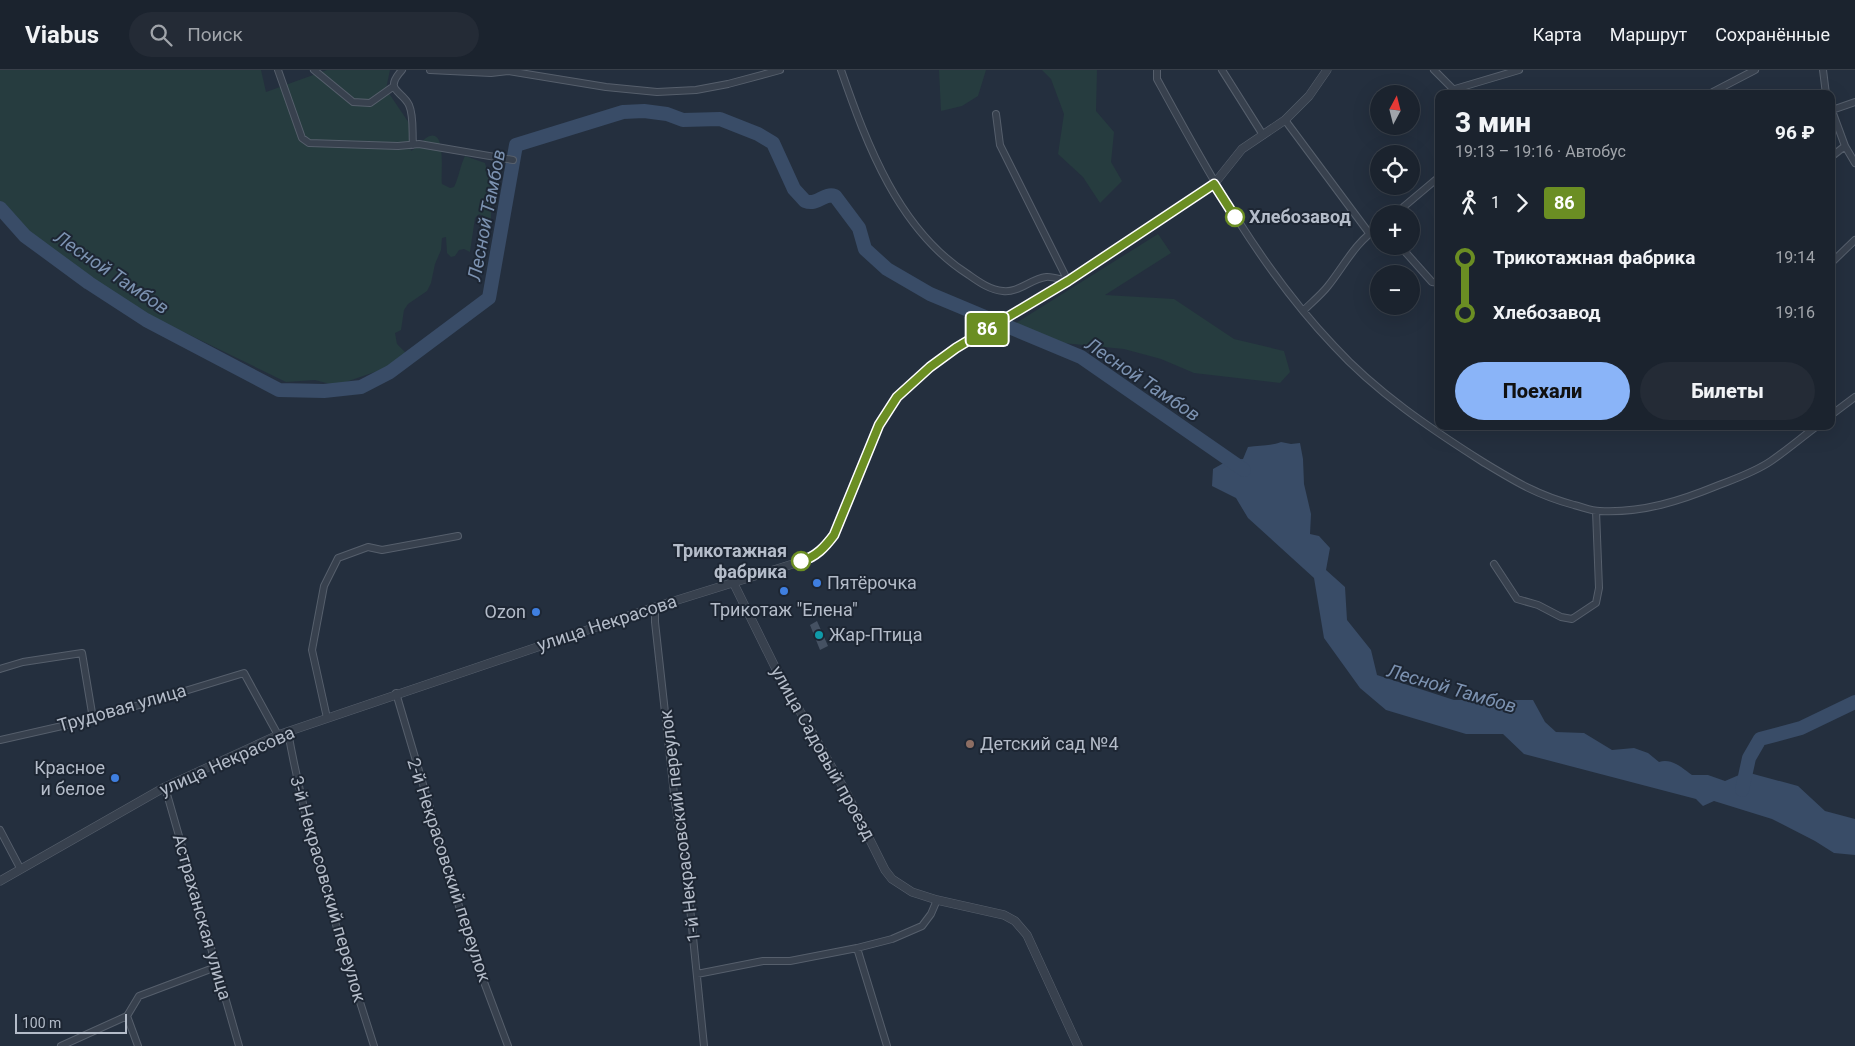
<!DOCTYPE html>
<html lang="ru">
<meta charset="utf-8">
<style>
:root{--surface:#1b232e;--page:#242b36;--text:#f1f3f6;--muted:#a0a4aa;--line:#39404a;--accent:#8ab4f8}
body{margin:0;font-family:Roboto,sans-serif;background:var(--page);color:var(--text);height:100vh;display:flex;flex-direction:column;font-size:19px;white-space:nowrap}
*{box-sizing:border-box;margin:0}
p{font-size:16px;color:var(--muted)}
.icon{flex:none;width:28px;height:28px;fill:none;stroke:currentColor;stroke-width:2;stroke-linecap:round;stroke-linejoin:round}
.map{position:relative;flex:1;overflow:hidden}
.sheet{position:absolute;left:1435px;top:20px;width:400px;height:340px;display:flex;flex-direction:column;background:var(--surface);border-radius:10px;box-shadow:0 5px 20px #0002,0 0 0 1px var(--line)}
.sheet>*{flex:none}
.badge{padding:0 10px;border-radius:4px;font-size:18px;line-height:32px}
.needle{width:32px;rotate:7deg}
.tools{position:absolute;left:1370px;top:15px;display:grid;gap:10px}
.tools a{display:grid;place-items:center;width:50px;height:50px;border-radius:50%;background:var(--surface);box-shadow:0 5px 20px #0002,0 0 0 1px var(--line);font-size:25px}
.scale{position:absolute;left:15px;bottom:12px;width:112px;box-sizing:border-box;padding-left:5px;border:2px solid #b4bcc9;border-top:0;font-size:14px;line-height:18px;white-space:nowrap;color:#b4bcc9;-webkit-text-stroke:4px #1d2633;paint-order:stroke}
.map>.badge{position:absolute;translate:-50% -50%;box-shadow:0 0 0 2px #fff}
.legs{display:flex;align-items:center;gap:8px;height:55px;padding:0 20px;font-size:16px}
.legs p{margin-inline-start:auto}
.headline{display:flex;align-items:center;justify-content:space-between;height:85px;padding:0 20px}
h1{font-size:28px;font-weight:800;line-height:38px}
.cta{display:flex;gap:10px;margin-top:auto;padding:10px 20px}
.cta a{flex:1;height:58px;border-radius:30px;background:var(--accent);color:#111;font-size:20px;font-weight:800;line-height:58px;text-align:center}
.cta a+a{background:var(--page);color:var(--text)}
ul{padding:0 20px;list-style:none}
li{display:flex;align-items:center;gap:18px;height:55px;font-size:19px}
li i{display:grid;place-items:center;width:8px;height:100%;margin:0 6px;background:currentColor}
li i::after{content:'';width:12px;height:12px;margin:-6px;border:4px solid;border-radius:50%;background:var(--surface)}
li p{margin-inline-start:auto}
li:first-child i{background:linear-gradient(#0000 50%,currentColor 0)}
li:last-child i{background:linear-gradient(currentColor 50%,#0000 0)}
header{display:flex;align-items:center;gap:30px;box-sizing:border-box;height:70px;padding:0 25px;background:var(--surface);border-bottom:1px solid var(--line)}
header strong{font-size:24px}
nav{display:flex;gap:28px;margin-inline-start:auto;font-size:18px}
.search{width:350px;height:45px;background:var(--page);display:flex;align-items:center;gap:12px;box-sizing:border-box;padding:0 18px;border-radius:28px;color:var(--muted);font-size:19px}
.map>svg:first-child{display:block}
.green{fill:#263c3f}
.water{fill:#394c67}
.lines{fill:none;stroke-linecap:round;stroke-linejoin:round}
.river{stroke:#394c67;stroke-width:14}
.building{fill:#455162}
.minor-casing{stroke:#565f6c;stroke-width:8}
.tertiary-casing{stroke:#565f6c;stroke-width:9}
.minor{stroke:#38414e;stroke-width:6}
.tertiary{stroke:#38414e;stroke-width:8}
.line-1-casing{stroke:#fff;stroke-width:11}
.line-1{stroke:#6b8e23;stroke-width:8}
.stop-1-dot{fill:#fff;stroke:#6b8e23;stroke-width:2.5}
.shop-dot{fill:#3f7fe0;stroke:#1d2633;stroke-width:2}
.culture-dot{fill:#0f9aa8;stroke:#1d2633;stroke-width:2}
.education-dot{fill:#8d6e63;stroke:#1d2633;stroke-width:2}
.labels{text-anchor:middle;stroke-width:4;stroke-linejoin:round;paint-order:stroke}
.stop-label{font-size:18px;font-weight:bold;fill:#b4bcc9;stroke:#1d2633;text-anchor:start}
.poi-label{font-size:18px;fill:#b4bcc9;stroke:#1d2633;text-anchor:start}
.street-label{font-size:18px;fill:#b4bcc9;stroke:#1d2633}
.water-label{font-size:19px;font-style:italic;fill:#7c92b1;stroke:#1d2633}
</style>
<header>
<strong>Viabus</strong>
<div class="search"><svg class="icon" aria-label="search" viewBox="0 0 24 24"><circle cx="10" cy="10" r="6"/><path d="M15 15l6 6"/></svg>Поиск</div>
<nav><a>Карта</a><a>Маршрут</a><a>Сохранённые</a></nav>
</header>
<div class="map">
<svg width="1855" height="976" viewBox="0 0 1855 976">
<rect width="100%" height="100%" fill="#242f3e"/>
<path class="green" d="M 0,0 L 261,0 L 266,22 L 327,0 L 390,0 L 386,19 L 409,53 L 411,81 C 417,78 421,72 426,68 C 448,54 440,106 442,114 L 450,118 L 454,117 C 459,107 460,96 465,86 L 485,93 L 491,116 L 491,149 L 485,150 L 483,146 L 479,144 L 475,148 L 470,182 L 464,179 L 459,180 L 455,186 L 451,187 L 447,183 L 446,167 L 442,168 L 441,180 L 435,194 L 431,213 L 427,221 L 408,234 L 404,240 L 401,260 L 395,263 L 397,274 L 412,289 L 343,313 L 330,314 L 315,310 L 286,312 L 83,213 L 32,171 L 0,132 Z
M 939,0 L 986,0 L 978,26 L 962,36 L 941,41 Z
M 1042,0 L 1097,0 L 1096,41 L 1114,62 L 1111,92 L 1122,111 L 1100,133 L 1083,107 L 1058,84 L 1064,44 L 1051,9 Z
M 1158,164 L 1171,183 L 1105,225 L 1174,229 L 1234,269 L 1284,281 L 1290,302 L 1280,313 L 1194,303 L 1161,289 L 1124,279 L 1063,273 L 1016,253 Z"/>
<path class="water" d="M 1281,372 L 1291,374 L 1300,373 L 1303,389 L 1304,414 L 1311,444 L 1310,464 L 1319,466 L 1330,478 L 1326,500 L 1345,517 L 1347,550 L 1371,580 L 1377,605 L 1454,630 L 1533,630 L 1545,652 L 1556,662 L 1584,663 L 1612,680 L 1634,678 L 1648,683 L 1659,692 C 1672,688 1682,698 1692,705 L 1708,705 L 1725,711 L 1746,702 L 1798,716 L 1825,741 L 1855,749 L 1855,785 L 1834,783 L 1815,771 L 1772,749 L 1714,731 L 1703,736 L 1696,729 L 1524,684 L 1503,664 L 1466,664 L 1386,640 L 1360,618 L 1324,568 L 1314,508 L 1248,448 L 1236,428 L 1212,416 L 1213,399 L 1229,390 L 1243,389 L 1248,377 C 1259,375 1271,376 1281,372 Z"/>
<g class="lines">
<path class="river" d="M 0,138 L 25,166 L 89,213 L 146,250 L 279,320 L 324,321 L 361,317 L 390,302 L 489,228 L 516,75 L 623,42 L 644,41 L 667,44 L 683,50 L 720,49 L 758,64 L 773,73 L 794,119 L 805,131 C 818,136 824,122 835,126 L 859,158 L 865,179 L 887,199 L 930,224 L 1081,287 L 1244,400
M 1742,720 L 1749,688 L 1760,669 L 1801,658 L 1855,632"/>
</g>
<path class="building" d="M 817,551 L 828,576 L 820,580 L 810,555 Z"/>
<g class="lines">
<g class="minor-casing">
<path id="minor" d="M 278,0 L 302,68 L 309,73 L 398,76 L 419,74 L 513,90
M 314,0 L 353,32 L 370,33 L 394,16
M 402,0 C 383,21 402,20 409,35 C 414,46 412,63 413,75
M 430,0 L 491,3 L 508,1 L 606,17 L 657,22 L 696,20 L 728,14 L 780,0
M 841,0 C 867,75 899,161 969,205 C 979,212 990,220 1003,221 C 1018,223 1031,209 1046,207 C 1052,206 1062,210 1068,211
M 1157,0 L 1157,9 C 1209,104 1259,197 1334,276 C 1376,322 1431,359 1483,392 C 1516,412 1537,425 1574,435 C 1583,437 1591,441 1600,441 C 1643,443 1680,431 1719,415 C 1737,408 1755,402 1771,391 C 1787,380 1801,368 1817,356
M 1222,0 L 1263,65
M 1434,0 L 1458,24
M 1823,0 L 1826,24
M 1455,19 L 1519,0
M 1709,24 L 1755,0
M 1831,38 L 1845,76 L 1855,93
M 1832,40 L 1855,32
M 996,44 L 1000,75 L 1068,211
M 1285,50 L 1369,163
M 1831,87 L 1845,76
M 1395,144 L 1439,107
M 1400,176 L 1432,212 L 1439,213
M 1831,193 L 1855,170
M 1303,241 C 1311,233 1321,225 1328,216 C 1344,196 1356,171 1379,157
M 1831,345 L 1855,327
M 1494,494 L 1517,529 L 1538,535 L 1561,547 L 1572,549 L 1596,533 L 1599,518 L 1596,441
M 655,537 L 655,552 L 675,733 L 685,788 L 704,976
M 0,599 L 23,592 L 82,583 L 93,649
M 396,623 L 472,880 L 508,976
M 327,648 L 312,580 L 324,516 L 338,488 L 368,477 L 382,480 L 458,466
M 288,662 C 307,768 341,873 374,976
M 0,670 L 93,649 L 244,603 L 278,665
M 165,717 L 239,976
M 0,760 L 20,798
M 857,878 L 887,976
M 697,904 L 763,891 L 790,891 L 857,878 L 892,869 L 922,856 L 931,844 L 937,830
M 127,946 L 138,976
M 61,976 L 127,946 L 139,926 L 216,897"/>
</g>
<g class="tertiary-casing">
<path id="tertiary" d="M 733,512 L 776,599 L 847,724 L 885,800 L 892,809 L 912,822 L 937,830 L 1004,845 L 1015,851 L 1027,865 L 1078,976
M 0,811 L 165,717 L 278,665 L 655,537 L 812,488 L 825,477 L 834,465 L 879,355 L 897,327 L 930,297 L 956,278 L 1068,211 L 1214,114 L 1242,79 L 1285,50 L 1309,26 L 1327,0"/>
</g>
<use href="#minor" class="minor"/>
<use href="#tertiary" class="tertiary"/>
</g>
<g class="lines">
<g class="line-1-casing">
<path id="line-1" d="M 801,491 C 816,487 825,477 834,465 L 879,355 L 897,327 L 930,297 L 956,278 L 1068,211 L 1214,114 L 1235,147"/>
</g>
<use href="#line-1" class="line-1"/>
</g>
<g class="stop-1-dot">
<circle cx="1235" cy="147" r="9"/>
<circle cx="801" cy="491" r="9"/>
</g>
<g class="shop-dot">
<circle cx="817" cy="513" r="5"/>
<circle cx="784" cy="521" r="5"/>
<circle cx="536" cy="542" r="5"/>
<circle cx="115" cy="708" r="5"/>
</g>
<circle class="culture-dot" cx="819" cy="565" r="5"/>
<circle class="education-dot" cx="970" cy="674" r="5"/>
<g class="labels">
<g class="stop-label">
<text x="1249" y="153">Хлебозавод</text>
<text x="787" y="487" text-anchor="end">Трикотажная<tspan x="787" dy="21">фабрика</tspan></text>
</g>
<g class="poi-label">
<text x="827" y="519">Пятёрочка</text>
<text x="784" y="546" text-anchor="middle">Трикотаж "Елена"</text>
<text x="526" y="548" text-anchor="end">Ozon</text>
<text x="829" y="571">Жар-Птица</text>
<text x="980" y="680">Детский сад №4</text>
<text x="105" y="704" text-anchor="end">Красное<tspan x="105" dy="21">и белое</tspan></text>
</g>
<g class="street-label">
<text transform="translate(607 553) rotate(-18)" y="6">улица Некрасова</text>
<text transform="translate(122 638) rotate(-16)" y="6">Трудовая улица</text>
<text transform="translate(823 683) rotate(61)" y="6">улица Садовый проезд</text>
<text transform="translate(227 691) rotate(-24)" y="6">улица Некрасова</text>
<text transform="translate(680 756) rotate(-97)" y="6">1-й Некрасовский переулок</text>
<text transform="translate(449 800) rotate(72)" y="6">2-й Некрасовский переулок</text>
<text transform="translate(328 819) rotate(74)" y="6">3-й Некрасовский переулок</text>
<text transform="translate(202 847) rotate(74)" y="6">Астраханская улица</text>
</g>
<g class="water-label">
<text transform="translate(486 145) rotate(-79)" y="7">Лесной Тамбов</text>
<text transform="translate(112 202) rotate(34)" y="7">Лесной Тамбов</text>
<text transform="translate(1143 309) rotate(34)" y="7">Лесной Тамбов</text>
<text transform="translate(1452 618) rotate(16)" y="7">Лесной Тамбов</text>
</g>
</g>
</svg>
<div class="tools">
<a><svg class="needle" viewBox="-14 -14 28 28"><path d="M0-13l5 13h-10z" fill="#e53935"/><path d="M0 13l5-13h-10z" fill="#a0a4aa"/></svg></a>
<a><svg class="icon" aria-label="locate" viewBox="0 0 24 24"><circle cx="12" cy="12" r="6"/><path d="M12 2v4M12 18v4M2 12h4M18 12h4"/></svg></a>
<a>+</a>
<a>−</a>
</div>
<div class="scale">100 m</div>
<b class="badge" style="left:987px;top:259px;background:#6b8e23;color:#fff">86</b>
<section class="sheet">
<div class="headline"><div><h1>3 мин</h1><p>19:13 – 19:16 · Автобус</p></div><b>96 ₽</b></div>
<div class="legs"><svg class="icon" aria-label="walk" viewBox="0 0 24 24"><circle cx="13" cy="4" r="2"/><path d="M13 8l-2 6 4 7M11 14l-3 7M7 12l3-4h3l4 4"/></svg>1<svg class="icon" aria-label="forward" viewBox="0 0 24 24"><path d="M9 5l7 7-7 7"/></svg><b class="badge" style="background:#6b8e23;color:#fff">86</b></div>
<ul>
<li><i style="color:#6b8e23"></i><b>Трикотажная фабрика</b><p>19:14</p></li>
<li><i style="color:#6b8e23"></i><b>Хлебозавод</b><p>19:16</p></li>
</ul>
<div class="cta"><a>Поехали</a><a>Билеты</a></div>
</section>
</div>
